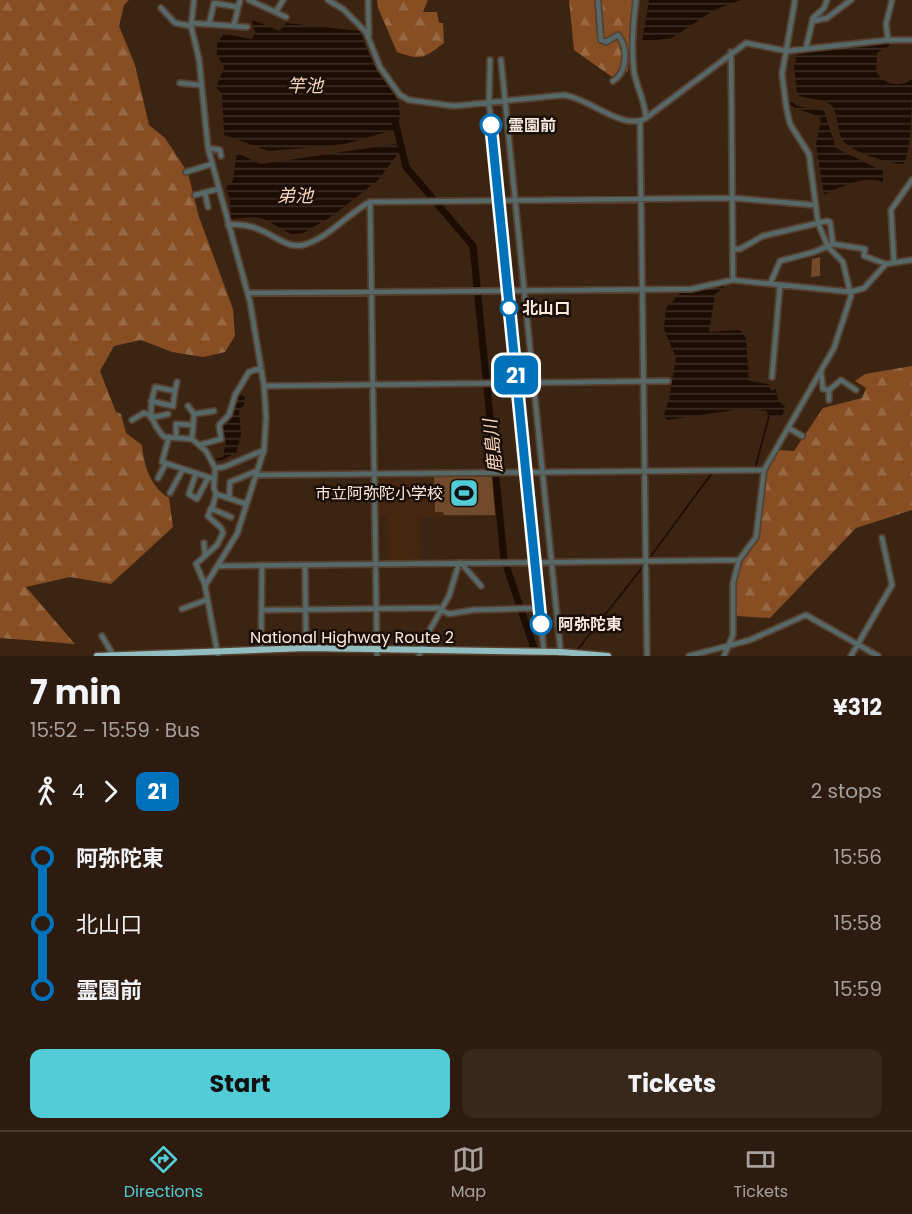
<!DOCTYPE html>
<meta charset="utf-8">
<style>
:root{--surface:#2c1b0e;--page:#38281c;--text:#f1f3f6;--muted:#a6a19e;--line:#48392e;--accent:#52ccd6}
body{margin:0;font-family:Poppins,"Noto Sans JP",sans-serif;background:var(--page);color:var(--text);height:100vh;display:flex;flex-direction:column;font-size:22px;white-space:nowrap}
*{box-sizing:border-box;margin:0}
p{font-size:20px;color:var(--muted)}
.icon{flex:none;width:33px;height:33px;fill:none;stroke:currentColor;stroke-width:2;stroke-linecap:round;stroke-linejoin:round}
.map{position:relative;height:656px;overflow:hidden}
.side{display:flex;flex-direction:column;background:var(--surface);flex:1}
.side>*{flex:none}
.badge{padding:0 12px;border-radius:9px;font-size:21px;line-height:39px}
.map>.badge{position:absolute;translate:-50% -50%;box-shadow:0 0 0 3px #fff}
.legs{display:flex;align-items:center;gap:9px;height:66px;padding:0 30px;font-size:20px}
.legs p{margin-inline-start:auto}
.headline{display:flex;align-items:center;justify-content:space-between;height:102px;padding:0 30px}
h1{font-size:33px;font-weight:700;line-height:45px}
.primary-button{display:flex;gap:12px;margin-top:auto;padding:12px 30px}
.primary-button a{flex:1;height:69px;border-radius:12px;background:var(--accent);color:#111;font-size:24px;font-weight:700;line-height:69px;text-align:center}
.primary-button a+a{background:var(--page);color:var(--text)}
ul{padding:0 30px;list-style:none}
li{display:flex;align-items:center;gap:21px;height:66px;font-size:22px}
li i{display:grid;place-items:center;width:9px;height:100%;margin:0 8px;background:currentColor}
li i::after{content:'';width:15px;height:15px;margin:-8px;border:4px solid;border-radius:50%;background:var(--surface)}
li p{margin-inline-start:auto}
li:first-child i{background:linear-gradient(#0000 50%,currentColor 0)}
li:last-child i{background:linear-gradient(currentColor 50%,#0000 0)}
.menu{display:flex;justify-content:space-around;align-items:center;height:84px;border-top:2px solid var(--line);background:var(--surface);font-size:16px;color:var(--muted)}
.menu a{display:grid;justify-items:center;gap:3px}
.menu .selected{color:var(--accent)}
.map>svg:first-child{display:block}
.built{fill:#452711}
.grass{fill:#71492b}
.forest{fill:url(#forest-firs)}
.water{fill:url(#water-rules)}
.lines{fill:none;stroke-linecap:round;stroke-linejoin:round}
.stream{stroke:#1d0c02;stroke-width:1.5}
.river{stroke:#1d0c02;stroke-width:7}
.minor-casing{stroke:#56402f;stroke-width:8}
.highway-casing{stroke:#56402f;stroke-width:9}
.minor{stroke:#576869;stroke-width:4.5}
.highway{stroke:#92bdc1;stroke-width:6}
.line-1-casing{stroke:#fff;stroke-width:14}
.line-1{stroke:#0072bc;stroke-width:9}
.stop-1-dot{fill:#fff;stroke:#0072bc;stroke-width:3}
.labels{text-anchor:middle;stroke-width:5;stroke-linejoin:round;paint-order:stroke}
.stop-label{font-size:16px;font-weight:bold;fill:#fae9df;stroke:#1b1009;text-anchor:start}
.poi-label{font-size:16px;fill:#fae9df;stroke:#1b1009;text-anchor:end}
.street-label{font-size:16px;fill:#fae9df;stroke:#1b1009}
.water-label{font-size:18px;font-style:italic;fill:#f9d6bf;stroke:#1b1009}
</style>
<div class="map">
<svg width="912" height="656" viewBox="0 0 912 656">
<defs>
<pattern id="forest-firs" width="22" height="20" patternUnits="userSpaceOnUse" patternTransform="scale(1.5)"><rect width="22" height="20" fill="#864e22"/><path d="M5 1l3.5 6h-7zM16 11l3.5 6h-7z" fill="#986842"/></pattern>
<pattern id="water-rules" width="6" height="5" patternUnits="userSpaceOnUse" patternTransform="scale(1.5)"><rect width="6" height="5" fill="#1d0c02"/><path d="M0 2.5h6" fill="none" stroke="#3f2f26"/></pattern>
</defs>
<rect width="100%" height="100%" fill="#3b2412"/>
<path class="built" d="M 493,476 L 496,516 L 420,518 L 421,561 L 388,561 L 387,517 L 376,517 L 376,480 L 379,477 Z"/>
<path class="grass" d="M 820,257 L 820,276 L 811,277 L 812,259 Z
M 434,477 L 492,477 L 495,515 L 444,515 L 443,512 L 435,512 Z"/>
<path class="forest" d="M 0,0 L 129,0 L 124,5 L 119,26 L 135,65 L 149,125 L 165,138 L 188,173 L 199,217 L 233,309 L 235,336 L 225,352 L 203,357 L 172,352 L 141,340 L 114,346 L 100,371 L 116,412 L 121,414 L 126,433 L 142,445 C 144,466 150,486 169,498 L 173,527 L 111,584 L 70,577 L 26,587 L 75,644 L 0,638 Z
M 377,0 L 428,0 L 423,12 L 437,12 L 439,23 L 443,23 L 444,43 C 424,58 422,61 397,52 L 378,8 Z
M 569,0 L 633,0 L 628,71 L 615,79 L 574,50 Z
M 912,366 L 912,510 L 856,528 L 770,618 L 736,616 L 735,584 L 741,562 L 758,539 L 766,469 L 778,450 L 794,451 L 823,408 L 862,398 L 866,388 L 855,381 L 865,374 Z"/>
<path class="water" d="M 649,0 L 741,0 L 714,10 L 672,38 L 642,42 Z
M 252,20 L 280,31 L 286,23 L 360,31 C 365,44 370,58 377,70 C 391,94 406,99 397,129 L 345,144 L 269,151 L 224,135 L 222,93 L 216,88 L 224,67 L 217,55 L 217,43 L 224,34 L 252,39 L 255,32 Z
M 889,43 L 889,46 L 877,53 L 876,72 C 885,85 899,88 912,79 C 912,97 912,155 903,164 C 890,164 846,151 841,137 C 837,128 838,114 832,106 C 824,97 807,101 797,94 L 794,66 L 797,54 Z
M 791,100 L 797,106 L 824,111 L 836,148 L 883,171 L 883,182 C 866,175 841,186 824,195 L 816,145 L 821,120 C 813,110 798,113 789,103 Z
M 396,144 L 401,150 L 378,180 L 332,216 L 303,233 L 291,234 L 264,219 L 253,217 L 231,219 L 230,199 L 226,188 L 233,180 L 237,153 L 261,164 Z
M 723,286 L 724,288 L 715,294 L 709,332 L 740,330 L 746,338 L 749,381 L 768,384 L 771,391 L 776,389 L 778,400 L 785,407 L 782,417 L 768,417 L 767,411 L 741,409 L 667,420 L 664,415 L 669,400 L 676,358 L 664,329 L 666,308 L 680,293 Z
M 238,394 L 245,397 L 244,405 L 239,411 L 241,435 L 236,453 L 218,462 L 215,459 L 223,457 L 226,441 L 220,426 L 229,417 Z"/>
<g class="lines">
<path class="stream" d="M 755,469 L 769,416
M 648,560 L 712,473 L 752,472
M 578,649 L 645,564"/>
<path class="river" d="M 395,121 L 406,167 L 473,246 L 504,559 L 534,648"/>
<g class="minor-casing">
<path id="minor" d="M 194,0 L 191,26 L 199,59 L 208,148 L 250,302 L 264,386 L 266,417 L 264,450 L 237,534 L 205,586 L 218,656
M 249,0 L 286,17
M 328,0 L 343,9 L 366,32 L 380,67 L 400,95 L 409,100 L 454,106 L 564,95 C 589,98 624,132 646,118 L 746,43 L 787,51 L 888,40 L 912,40
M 368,0 L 369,35
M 598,0 L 601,40 L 606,42 L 618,35 C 628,47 628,72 613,81
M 636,0 C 633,24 631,48 634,72 C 637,88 645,101 646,118
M 161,8 L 175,23 L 191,26
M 276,12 L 283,0
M 813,21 L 827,18 L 851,0
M 192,23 L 247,27
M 209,24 L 214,3 L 237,7
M 234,25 L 240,0
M 888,40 L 886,24 L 892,0
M 806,48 L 813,18 L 824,8 L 827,0
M 731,52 L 733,280
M 490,60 L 489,102 L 544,652
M 501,60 L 561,656
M 180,83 L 200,85
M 640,121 L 647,656
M 208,148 L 220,150 L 221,156
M 186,172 L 212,164
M 205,193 L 208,207
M 195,195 L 218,189
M 370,202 L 377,656
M 228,225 C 264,220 280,250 303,245 C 329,238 347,214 370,202 L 732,198 L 814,205
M 733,249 L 740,249 L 763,236 L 827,221 L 830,222 L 833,244
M 894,262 L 891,210 L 912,180
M 770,284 L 780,261 L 814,252 L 833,244 L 865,249 L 864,256 L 886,264
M 248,293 L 691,289 L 733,280 L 851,292 L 864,288 L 886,264 L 912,260
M 821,371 L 823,389 L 829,390 L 841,380 L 856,390
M 772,377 L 780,285
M 264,386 L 668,381
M 829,390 L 829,400
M 175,391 L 177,382
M 151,401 L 173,406 L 175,391 L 155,387 C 149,409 148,419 164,437 L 192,439 L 206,451 L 215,468 L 224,467 L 264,450
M 188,406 L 194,414 L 192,439
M 194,414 L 214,411
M 151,418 L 168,414
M 132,420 L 144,413 L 149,415
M 789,428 L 802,436
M 169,437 L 162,462 L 214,479
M 176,438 L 176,424 L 193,425
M 199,445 L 221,439 L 219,425 L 229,415 L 235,395 L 249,372 L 261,368
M 215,468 L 214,488 L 216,494 L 246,504
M 196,473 L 189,494 L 197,499 L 208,478
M 256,475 L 764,470
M 158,478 L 166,463
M 170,493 L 183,469
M 216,494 L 212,509 L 231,517
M 229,498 L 230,482 L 257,471
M 204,543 L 205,555
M 461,563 L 481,586
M 305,565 L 306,648
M 219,566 L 739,560
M 205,585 L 196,564 L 217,545 L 223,533 L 221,528 L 208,516 L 211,508
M 182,609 L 206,600
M 263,610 L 438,608 L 449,614 L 473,610 L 539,608
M 102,636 L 113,655
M 261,650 L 262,565
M 419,656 L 423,642 L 449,596 L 459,563
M 689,656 L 750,640 L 806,615 L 878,656
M 724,656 L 733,635 L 733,583 L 739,560 L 756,537 L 764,470 L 834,348 L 851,296 L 843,262 L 828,247 L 818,223 L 809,154 L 790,124 L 786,106 L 782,74 L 795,0
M 851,656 L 892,585 L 882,538"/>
</g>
<g class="highway-casing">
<path id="highway" d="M 97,656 L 306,648 L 561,652 L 608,656"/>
</g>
<use href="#minor" class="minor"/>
<use href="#highway" class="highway"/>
</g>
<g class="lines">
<g class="line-1-casing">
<path id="line-1" d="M 491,125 L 541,624"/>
</g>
<use href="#line-1" class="line-1"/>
</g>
<defs>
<g id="stadium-square" transform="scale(1.5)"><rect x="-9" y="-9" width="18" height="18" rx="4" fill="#52ccd6" stroke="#1b1009"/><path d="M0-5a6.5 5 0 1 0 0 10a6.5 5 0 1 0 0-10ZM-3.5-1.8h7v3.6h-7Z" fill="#111"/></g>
</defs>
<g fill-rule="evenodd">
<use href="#stadium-square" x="464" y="493"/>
</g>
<g class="stop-1-dot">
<circle cx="491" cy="125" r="10"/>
<circle cx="509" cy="308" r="8"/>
<circle cx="541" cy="624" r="10"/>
</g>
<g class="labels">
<g class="stop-label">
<text x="508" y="131">霊園前</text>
<text x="522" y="314">北山口</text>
<text x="558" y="630">阿弥陀東</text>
</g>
<g class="poi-label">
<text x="443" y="499">市立阿弥陀小学校</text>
</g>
<g class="street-label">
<text x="352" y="643">National Highway Route 2</text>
</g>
<g class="water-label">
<text x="305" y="92">竿池</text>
<text x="295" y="202">弟池</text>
<text transform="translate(493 446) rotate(-96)" y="6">鹿島川</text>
</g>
</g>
</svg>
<b class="badge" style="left:516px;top:375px;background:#0072bc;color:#fff">21</b>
</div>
<section class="side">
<div class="headline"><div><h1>7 min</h1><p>15:52 – 15:59 · Bus</p></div><b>¥312</b></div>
<div class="legs"><svg class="icon" aria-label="walk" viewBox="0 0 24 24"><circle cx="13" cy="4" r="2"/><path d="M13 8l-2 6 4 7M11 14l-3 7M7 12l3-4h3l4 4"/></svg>4<svg class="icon" aria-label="forward" viewBox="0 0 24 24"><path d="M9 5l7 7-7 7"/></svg><b class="badge" style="background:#0072bc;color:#fff">21</b><p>2 stops</p></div>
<ul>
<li><i style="color:#0072bc"></i><b>阿弥陀東</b><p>15:56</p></li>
<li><i style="color:#0072bc"></i><span>北山口</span><p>15:58</p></li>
<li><i style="color:#0072bc"></i><b>霊園前</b><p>15:59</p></li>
</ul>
<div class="primary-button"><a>Start</a><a>Tickets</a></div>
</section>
<nav class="menu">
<a class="selected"><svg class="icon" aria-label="directions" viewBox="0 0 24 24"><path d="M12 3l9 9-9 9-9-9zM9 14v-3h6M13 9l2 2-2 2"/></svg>Directions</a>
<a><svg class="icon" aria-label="map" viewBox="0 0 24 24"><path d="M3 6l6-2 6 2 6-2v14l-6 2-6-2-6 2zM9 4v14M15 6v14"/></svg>Map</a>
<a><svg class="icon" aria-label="tickets" viewBox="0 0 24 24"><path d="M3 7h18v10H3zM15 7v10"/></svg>Tickets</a>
</nav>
